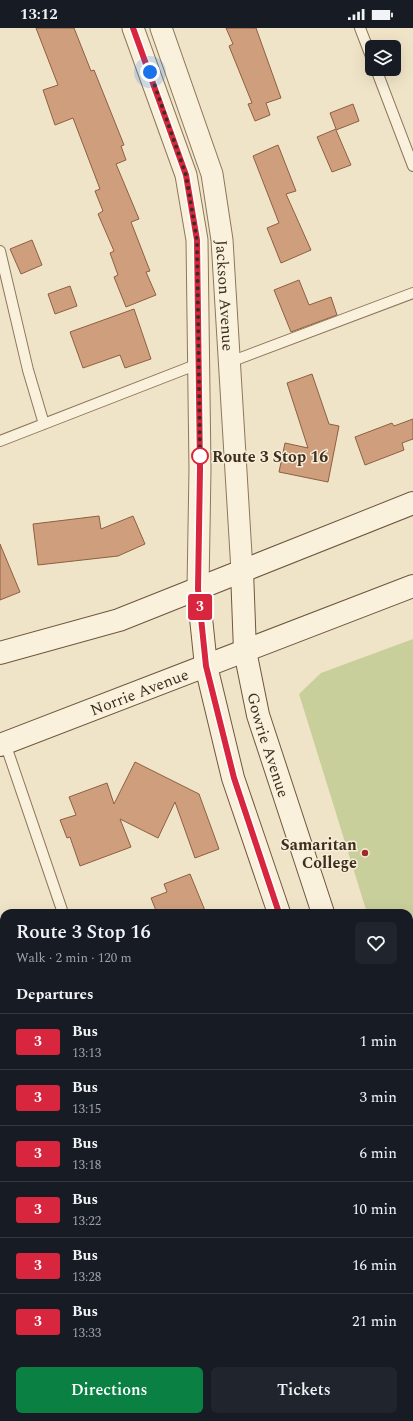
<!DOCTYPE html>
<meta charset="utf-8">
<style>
:root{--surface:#171b24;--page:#20242c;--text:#f1f3f6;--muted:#9ea1a6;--line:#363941;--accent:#0b8043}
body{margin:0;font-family:Spectral,serif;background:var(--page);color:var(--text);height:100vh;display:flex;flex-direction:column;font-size:15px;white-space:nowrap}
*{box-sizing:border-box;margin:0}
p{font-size:13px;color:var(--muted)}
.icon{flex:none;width:22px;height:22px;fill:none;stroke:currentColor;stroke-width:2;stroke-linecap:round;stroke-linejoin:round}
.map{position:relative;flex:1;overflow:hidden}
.drawer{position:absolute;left:0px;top:881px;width:413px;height:512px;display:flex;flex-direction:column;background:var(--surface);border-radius:12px 12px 0 0;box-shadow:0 4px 16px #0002}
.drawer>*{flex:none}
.badge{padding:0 8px;border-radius:3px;font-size:14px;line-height:26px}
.controls{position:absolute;left:365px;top:12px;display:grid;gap:8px}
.controls a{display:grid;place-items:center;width:36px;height:36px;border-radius:6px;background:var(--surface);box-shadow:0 4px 16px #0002;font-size:20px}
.you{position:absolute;width:20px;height:20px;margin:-10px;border:3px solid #fff;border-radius:50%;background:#1a73e8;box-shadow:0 0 0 6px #1a73e833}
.map>.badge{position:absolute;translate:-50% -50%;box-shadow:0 0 0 2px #fff}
h2{padding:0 16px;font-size:15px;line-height:36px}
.round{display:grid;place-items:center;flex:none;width:42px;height:42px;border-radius:6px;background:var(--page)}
.summary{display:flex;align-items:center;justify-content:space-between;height:68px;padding:0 16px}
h1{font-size:19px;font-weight:600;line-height:30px}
.cta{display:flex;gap:8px;margin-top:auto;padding:8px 16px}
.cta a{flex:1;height:46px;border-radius:6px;background:var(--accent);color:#fff;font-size:16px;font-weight:600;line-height:46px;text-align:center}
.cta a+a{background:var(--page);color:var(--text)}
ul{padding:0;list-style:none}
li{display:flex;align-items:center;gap:12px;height:56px;padding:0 16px;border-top:1px solid var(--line)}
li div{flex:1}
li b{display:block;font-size:15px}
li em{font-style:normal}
li .badge{min-width:44px;font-weight:700;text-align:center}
.status{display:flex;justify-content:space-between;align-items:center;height:28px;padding:0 20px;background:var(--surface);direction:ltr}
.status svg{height:11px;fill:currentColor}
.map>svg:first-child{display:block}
.green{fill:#c9cf9b}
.building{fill:#cf9f7d;stroke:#8d5f41}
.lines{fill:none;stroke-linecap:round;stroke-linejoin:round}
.lane-casing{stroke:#8d765c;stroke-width:12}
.street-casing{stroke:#8d765c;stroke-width:23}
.secondary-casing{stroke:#6f573f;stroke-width:24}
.lane{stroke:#faf1dc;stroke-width:10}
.street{stroke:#faf1dc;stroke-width:21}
.secondary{stroke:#faf1dc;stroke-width:22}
.line-casing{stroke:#fff;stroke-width:9}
.line{stroke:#d7263d;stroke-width:6}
.walk{stroke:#3d2e20;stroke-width:4;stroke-dasharray:0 7.2}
.stop-dot{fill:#fff;stroke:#d7263d;stroke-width:2}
.poi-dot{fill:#9e2a2b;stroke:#f7eed8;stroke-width:1.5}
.labels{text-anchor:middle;stroke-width:3;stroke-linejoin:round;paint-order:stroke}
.street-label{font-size:16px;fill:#3d2e20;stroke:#f7eed8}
.stop-label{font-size:16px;font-weight:bold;fill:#3d2e20;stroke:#f7eed8;text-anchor:start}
.poi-label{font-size:16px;font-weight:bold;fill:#3d2e20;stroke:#f7eed8;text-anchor:end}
</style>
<div class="status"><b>13:12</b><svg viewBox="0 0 49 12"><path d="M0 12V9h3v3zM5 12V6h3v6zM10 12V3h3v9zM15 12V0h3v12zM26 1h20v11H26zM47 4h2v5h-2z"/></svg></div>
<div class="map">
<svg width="413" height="1393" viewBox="0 0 413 1393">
<rect width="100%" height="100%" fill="#f0e4c8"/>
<path class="green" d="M 413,611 L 413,1034 L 409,1021 L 409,885 L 367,885 L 299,666 L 321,645 Z"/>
<path class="building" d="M 36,0 L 74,0 L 91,43 L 94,42 L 124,117 L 121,118 L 126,132 L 116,136 L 139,191 L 131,194 L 150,243 L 146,244 L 156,267 L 126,279 L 114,249 L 118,247 L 110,225 L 114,223 L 98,186 L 103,183 L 95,163 L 100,161 L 73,90 L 55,97 L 43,62 L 58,57 Z
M 226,0 L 256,0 L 281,70 L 266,75 L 270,87 L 255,93 L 248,76 L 252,75 L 229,18 L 233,16 Z
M 353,76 L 359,93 L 336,102 L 351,137 L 332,144 L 317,109 L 336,101 L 330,85 Z
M 278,117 L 296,163 L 286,166 L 311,222 L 281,235 L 267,200 L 279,195 L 253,128 Z
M 32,212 L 42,237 L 21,246 L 10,221 Z
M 299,252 L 309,277 L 331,269 L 337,287 L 291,304 L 274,262 Z
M 70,258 L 77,278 L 55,286 L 48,266 Z
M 134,281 L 151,331 L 125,340 L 120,327 L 83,340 L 70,304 Z
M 312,346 L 329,396 L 339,398 L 328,454 L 279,444 L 285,415 L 308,420 L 287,355 Z
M 413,391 L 413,411 L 402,415 L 404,422 L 365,437 L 355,409 L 392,395 L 394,398 Z
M 99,488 L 101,501 L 133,488 L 145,516 L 118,528 L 38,537 L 33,496 Z
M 0,516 L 20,564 L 0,572 Z
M 135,734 L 199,766 L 219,821 L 195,830 L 175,774 L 158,810 L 120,791 L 131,819 L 80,838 L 70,809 L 67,810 L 60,792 L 76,787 L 69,769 L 107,755 L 114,776 Z
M 190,846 L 206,885 L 157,885 L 151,870 L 167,864 L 164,856 Z"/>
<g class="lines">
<g class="lane-casing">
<path id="lane" d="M 360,0 L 372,31
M 376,41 L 413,138
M 0,223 L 28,342 L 44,396
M 230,334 L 413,265
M 0,413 L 198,336
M 5,715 L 63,885
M 0,932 L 4,930
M 0,1360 L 4,1358
M 240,1389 L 241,1393"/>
</g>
<g class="street-casing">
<g id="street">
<path d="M 133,0 L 186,147 L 197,212 L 200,441 L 198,561"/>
<path id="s1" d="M 161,0 L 212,146 L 222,212 L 242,543"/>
<path d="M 0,1144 L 4,1143"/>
</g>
</g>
<g class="secondary-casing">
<g id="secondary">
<path id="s2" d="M 242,543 L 245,623 L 258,687 L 323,885"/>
<path d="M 198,561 L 206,638 L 233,750 L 279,885"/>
<path d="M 0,625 L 119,592 L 413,475"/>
<path id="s3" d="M 0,717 L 413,558"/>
<path d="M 409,1135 L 413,1146"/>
<path d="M 409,1269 L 413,1281"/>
</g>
</g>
<use href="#lane" class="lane"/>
<use href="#street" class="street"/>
<use href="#secondary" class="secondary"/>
</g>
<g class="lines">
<g class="line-casing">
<path id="line" d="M 133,0 L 186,147 L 197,212 L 200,441 L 198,561 L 206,638 L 234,750 L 279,885"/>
</g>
<use href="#line" class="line"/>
<path class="walk" d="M 150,44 L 186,147 L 197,212 L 200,428"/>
</g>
<circle class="stop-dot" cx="200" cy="428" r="8"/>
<circle class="poi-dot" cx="365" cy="825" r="4"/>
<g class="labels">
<g class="street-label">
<text dy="6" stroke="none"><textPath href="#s1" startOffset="277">Jackson Avenue</textPath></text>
<text dy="6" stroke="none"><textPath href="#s3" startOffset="149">Norrie Avenue</textPath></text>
<text dy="6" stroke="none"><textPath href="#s2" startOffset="177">Gowrie Avenue</textPath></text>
</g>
<g class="stop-label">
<text x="212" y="434">Route 3 Stop 16</text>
</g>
<g class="poi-label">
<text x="357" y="822">Samaritan<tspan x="357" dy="18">College</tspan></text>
</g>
</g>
</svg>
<div class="controls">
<a><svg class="icon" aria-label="layers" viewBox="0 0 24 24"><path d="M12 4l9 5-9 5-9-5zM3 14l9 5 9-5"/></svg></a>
</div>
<div class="you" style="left:150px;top:44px"></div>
<b class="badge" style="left:200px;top:579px;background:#d7263d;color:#fff">3</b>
<section class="drawer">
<div class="summary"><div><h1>Route 3 Stop 16</h1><p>Walk · 2 min · 120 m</p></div><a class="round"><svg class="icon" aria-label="heart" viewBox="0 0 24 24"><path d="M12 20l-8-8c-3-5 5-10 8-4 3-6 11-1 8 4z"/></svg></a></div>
<h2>Departures</h2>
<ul>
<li><span class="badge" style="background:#d7263d;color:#fff">3</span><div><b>Bus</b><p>13:13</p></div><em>1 min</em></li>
<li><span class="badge" style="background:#d7263d;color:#fff">3</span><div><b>Bus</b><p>13:15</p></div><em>3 min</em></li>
<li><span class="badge" style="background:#d7263d;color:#fff">3</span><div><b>Bus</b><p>13:18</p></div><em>6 min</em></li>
<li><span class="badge" style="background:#d7263d;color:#fff">3</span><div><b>Bus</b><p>13:22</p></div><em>10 min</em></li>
<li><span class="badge" style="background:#d7263d;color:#fff">3</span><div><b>Bus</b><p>13:28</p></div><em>16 min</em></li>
<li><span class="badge" style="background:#d7263d;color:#fff">3</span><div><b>Bus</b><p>13:33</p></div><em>21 min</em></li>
</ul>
<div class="cta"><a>Directions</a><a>Tickets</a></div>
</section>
</div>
